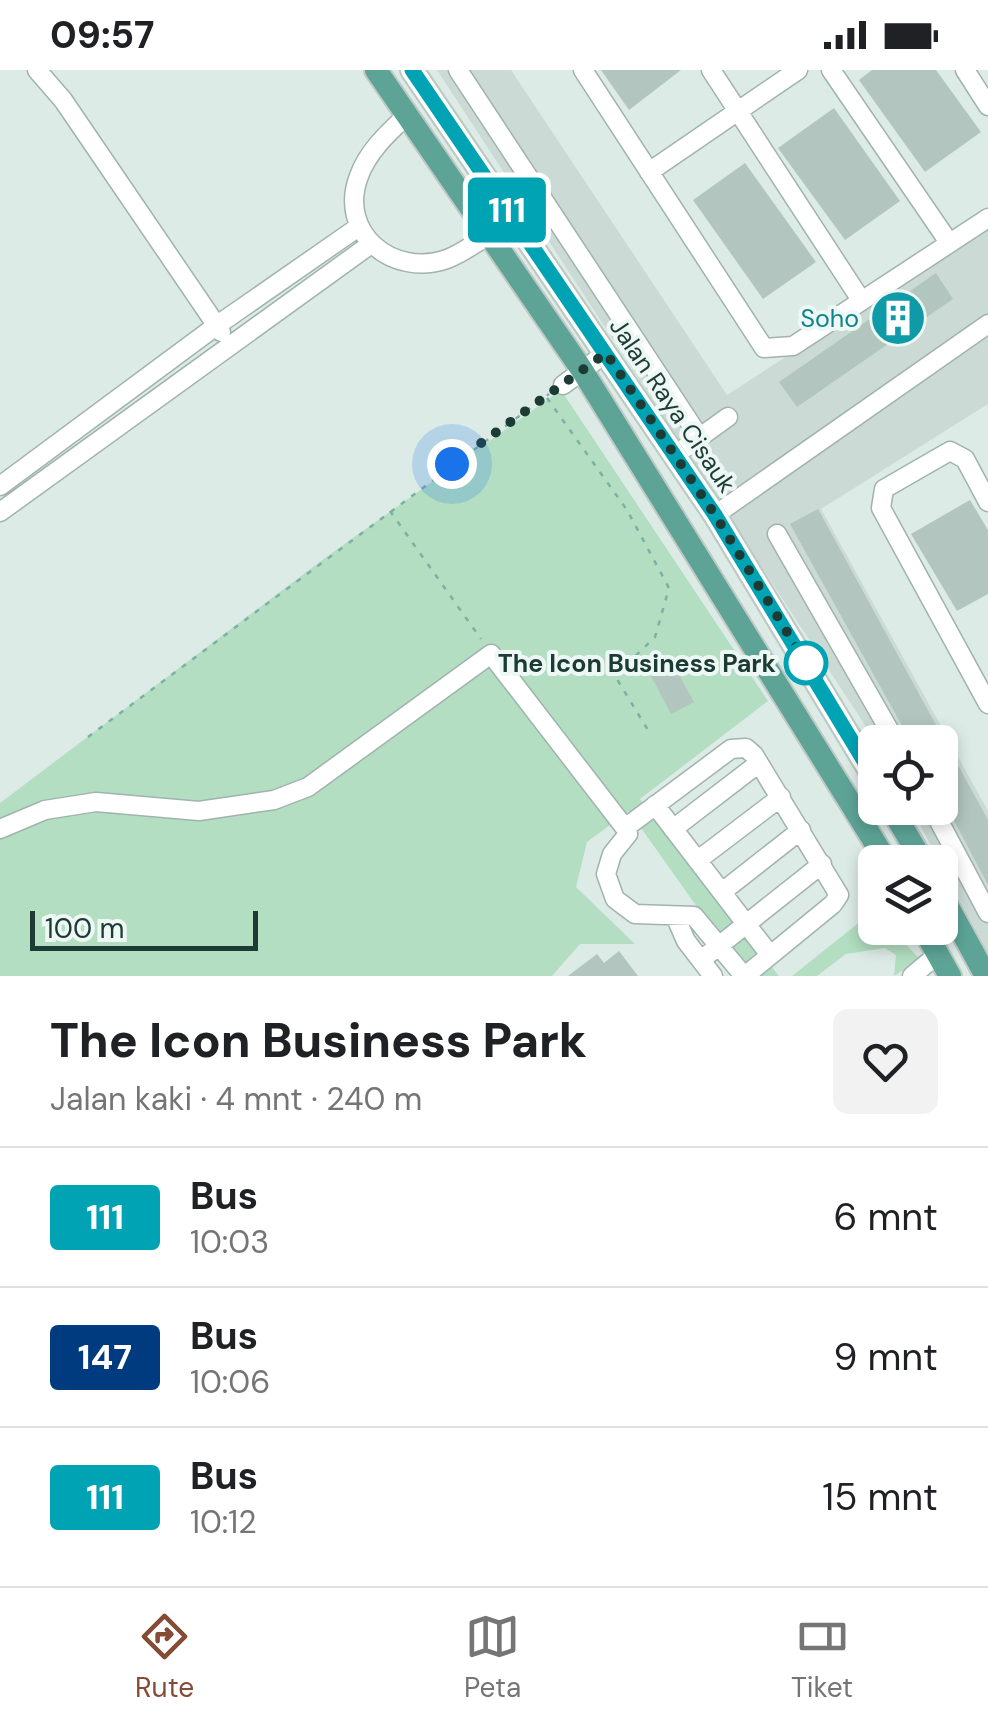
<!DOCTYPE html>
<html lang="id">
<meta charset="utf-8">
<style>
:root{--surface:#fff;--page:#f2f2f2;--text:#202124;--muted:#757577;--line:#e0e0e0;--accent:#844c34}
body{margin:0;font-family:"DM Sans",sans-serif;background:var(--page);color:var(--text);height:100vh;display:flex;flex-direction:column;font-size:38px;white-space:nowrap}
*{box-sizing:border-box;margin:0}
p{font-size:32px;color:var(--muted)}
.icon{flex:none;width:55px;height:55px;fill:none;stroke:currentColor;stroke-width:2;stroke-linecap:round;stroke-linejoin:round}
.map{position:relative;height:906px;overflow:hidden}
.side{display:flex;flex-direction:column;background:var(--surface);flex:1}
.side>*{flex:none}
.badge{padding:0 20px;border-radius:8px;font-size:35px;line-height:65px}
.fabs{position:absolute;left:858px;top:655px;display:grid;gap:20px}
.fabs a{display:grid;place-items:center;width:100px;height:100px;border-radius:15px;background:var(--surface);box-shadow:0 5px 15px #0003;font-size:50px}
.scale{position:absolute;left:30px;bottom:25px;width:228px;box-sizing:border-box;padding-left:10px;border:5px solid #1d3b35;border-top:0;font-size:28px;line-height:35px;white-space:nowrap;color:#1d3b35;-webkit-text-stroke:8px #edf7f3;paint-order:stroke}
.you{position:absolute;width:50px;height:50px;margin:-25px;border:8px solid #fff;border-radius:50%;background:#1a73e8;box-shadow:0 0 0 15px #1a73e833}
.map>.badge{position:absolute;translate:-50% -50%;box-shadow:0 0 0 5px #fff}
.round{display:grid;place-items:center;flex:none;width:105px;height:105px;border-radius:15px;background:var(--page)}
.summary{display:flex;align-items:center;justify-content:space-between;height:170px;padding:0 50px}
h1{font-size:48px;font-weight:800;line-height:75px}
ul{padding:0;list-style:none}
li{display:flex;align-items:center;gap:30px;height:140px;padding:0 50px;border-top:2px solid var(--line)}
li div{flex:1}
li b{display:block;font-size:38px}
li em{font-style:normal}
li .badge{min-width:110px;font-weight:700;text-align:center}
.status{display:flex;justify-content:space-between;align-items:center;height:70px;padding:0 50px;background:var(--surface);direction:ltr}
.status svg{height:28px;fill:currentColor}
.dock{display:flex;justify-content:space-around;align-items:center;height:140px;border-top:2px solid var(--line);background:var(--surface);font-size:28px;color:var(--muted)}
.dock a{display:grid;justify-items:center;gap:5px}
.dock .current{color:var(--accent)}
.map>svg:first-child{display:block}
.built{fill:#cbdad5}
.green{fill:#b3dec2}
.building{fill:#b2c5bf}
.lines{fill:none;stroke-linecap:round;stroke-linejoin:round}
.minor-casing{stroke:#a0b3ad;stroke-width:21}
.major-casing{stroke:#c0c8c6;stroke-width:26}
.path{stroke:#7ab1a4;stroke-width:2.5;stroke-dasharray:5 8;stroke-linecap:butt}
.minor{stroke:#fff;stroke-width:18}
.major{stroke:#5da497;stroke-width:22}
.line-casing{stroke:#fff;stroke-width:22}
.line{stroke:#00a3b4;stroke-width:15}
.walk{stroke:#1d3b35;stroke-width:10;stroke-dasharray:0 18}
.stop-dot{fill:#fff;stroke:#00a3b4;stroke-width:5}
.labels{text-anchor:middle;stroke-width:8;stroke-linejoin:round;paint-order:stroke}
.culture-label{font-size:25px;fill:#0d838f;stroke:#edf7f3;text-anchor:end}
.street-label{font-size:25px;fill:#1d3b35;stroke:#edf7f3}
.stop-label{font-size:25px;font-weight:bold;fill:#1d3b35;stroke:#edf7f3;text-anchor:end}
</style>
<div class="status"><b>09:57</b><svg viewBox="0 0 49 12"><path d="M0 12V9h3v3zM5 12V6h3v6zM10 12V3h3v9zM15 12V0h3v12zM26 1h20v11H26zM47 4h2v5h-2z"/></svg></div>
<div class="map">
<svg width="988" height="906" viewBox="0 0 988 906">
<rect width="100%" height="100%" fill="#ddebe6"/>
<path class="built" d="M 437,0 L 511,0 L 727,325 L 988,156 L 988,334 L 821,439 L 988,741 L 988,883 L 911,738 L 940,738 L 940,672 L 876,672 Z"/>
<path class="green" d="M 561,320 L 768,631 L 640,729 L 779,906 L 746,906 L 629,741 L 587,772 L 576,817 L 635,874 L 580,874 L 552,906 L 0,906 L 0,733 L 325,488 Z
M 866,847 L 875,848 L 875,858 L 889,858 L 920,889 L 894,906 L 896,885 L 885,878 L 846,884 L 817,906 L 792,906 Z"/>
<path class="building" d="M 601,0 L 681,0 L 629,40 Z
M 872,0 L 936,0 L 981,62 L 925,102 L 859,10 Z
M 834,38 L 900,131 L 845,170 L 778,78 Z
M 745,93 L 816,192 L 763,229 L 693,130 Z
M 936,203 L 953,229 L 797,337 L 779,312 Z
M 970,430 L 988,460 L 988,524 L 957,541 L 911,464 Z
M 818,439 L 988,750 L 988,815 L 940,724 L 940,672 L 911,672 L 790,454 Z
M 672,592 L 694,632 L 671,644 L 650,604 Z
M 619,881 L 638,906 L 568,906 L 597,884 L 604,893 Z"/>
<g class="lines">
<g class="minor-casing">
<path id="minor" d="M 37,0 L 63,30 L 221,262
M 458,0 L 700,368
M 583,0 L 764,278 L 793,276 L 988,148
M 711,0 L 861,230
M 831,0 L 948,171
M 965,0 L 988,36
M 407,45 C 388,63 368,81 359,106 C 337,163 393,208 447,189 C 461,184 475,173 488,166
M 649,102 L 798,0
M 563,315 L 606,283
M 675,385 L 728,347
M 0,416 L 216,256 L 357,158
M 988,432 L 965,389 L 950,381 L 884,419 L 881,438 L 988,634
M 0,442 L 371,174
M 715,445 L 988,254
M 777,464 L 896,672
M 655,735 L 770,885
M 932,738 L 988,843
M 625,758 L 731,679 L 746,678 L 754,685 L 839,825 L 833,834 L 745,906
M 0,759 L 45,740 L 96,732 L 199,741 L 274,730 L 308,717 L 491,584 L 625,758 L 628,764 L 612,784 L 606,804 L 615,829 L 635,844 L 694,846 L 744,906
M 673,759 L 759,693
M 698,790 L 781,727
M 722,822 L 801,760
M 675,846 L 686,871 L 713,906
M 701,890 L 822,794
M 912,906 L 938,884"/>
</g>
<g class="major-casing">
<path id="major" d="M 376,0 L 582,300 L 887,792
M 412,0 L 715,445 L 875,709
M 891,738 L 923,792
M 940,822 L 986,906
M 923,858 L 950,906"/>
</g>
<path class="path" d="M 547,328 L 627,440 L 669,518 L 655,567 L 615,606 L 651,665
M 390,441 L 481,569
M 88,667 L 549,324"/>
<use href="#minor" class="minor"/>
<use href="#major" class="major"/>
</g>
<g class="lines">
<g class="line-casing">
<path id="line" d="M 412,0 L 715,445 L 875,709"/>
</g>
<use href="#line" class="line"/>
<path class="walk" d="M 452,394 L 606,283 L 715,445 L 806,593"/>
</g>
<defs>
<g id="building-disc" transform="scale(2.875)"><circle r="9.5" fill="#0f9aa8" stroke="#edf7f3"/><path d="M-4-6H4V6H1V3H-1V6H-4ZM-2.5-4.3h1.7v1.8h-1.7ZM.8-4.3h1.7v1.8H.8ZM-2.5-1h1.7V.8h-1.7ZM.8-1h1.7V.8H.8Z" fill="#fff"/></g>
</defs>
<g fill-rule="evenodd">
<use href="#building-disc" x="898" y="248"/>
</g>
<circle class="stop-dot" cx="806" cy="593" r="20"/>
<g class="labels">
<g class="culture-label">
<text x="859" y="257">Soho</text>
</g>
<g class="street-label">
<text transform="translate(673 335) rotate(56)" y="9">Jalan Raya Cisauk</text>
</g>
<g class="stop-label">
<text x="776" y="602">The Icon Business Park</text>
</g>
</g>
</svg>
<div class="fabs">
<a><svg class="icon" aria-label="locate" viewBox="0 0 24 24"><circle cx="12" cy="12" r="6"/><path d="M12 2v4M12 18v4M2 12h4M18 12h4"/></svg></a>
<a><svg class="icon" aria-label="layers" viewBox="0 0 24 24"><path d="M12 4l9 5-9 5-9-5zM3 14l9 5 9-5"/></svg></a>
</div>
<div class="scale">100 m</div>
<div class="you" style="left:452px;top:394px"></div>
<b class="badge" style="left:507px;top:140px;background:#00a3b4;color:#fff">111</b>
</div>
<section class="side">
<div class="summary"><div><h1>The Icon Business Park</h1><p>Jalan kaki · 4 mnt · 240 m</p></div><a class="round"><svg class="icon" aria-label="heart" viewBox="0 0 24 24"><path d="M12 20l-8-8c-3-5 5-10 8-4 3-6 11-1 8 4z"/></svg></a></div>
<ul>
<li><span class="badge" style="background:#00a3b4;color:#fff">111</span><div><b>Bus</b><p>10:03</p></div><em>6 mnt</em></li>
<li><span class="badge" style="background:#003b80;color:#fff">147</span><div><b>Bus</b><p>10:06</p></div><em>9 mnt</em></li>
<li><span class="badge" style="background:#00a3b4;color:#fff">111</span><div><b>Bus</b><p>10:12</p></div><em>15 mnt</em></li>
</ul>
</section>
<nav class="dock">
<a class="current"><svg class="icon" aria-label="directions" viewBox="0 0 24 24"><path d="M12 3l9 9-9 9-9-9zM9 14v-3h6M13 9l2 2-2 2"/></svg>Rute</a>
<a><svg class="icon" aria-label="map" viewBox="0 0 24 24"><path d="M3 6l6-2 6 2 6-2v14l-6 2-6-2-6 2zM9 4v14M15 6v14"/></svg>Peta</a>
<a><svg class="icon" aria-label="tickets" viewBox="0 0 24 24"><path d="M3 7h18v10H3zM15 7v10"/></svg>Tiket</a>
</nav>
